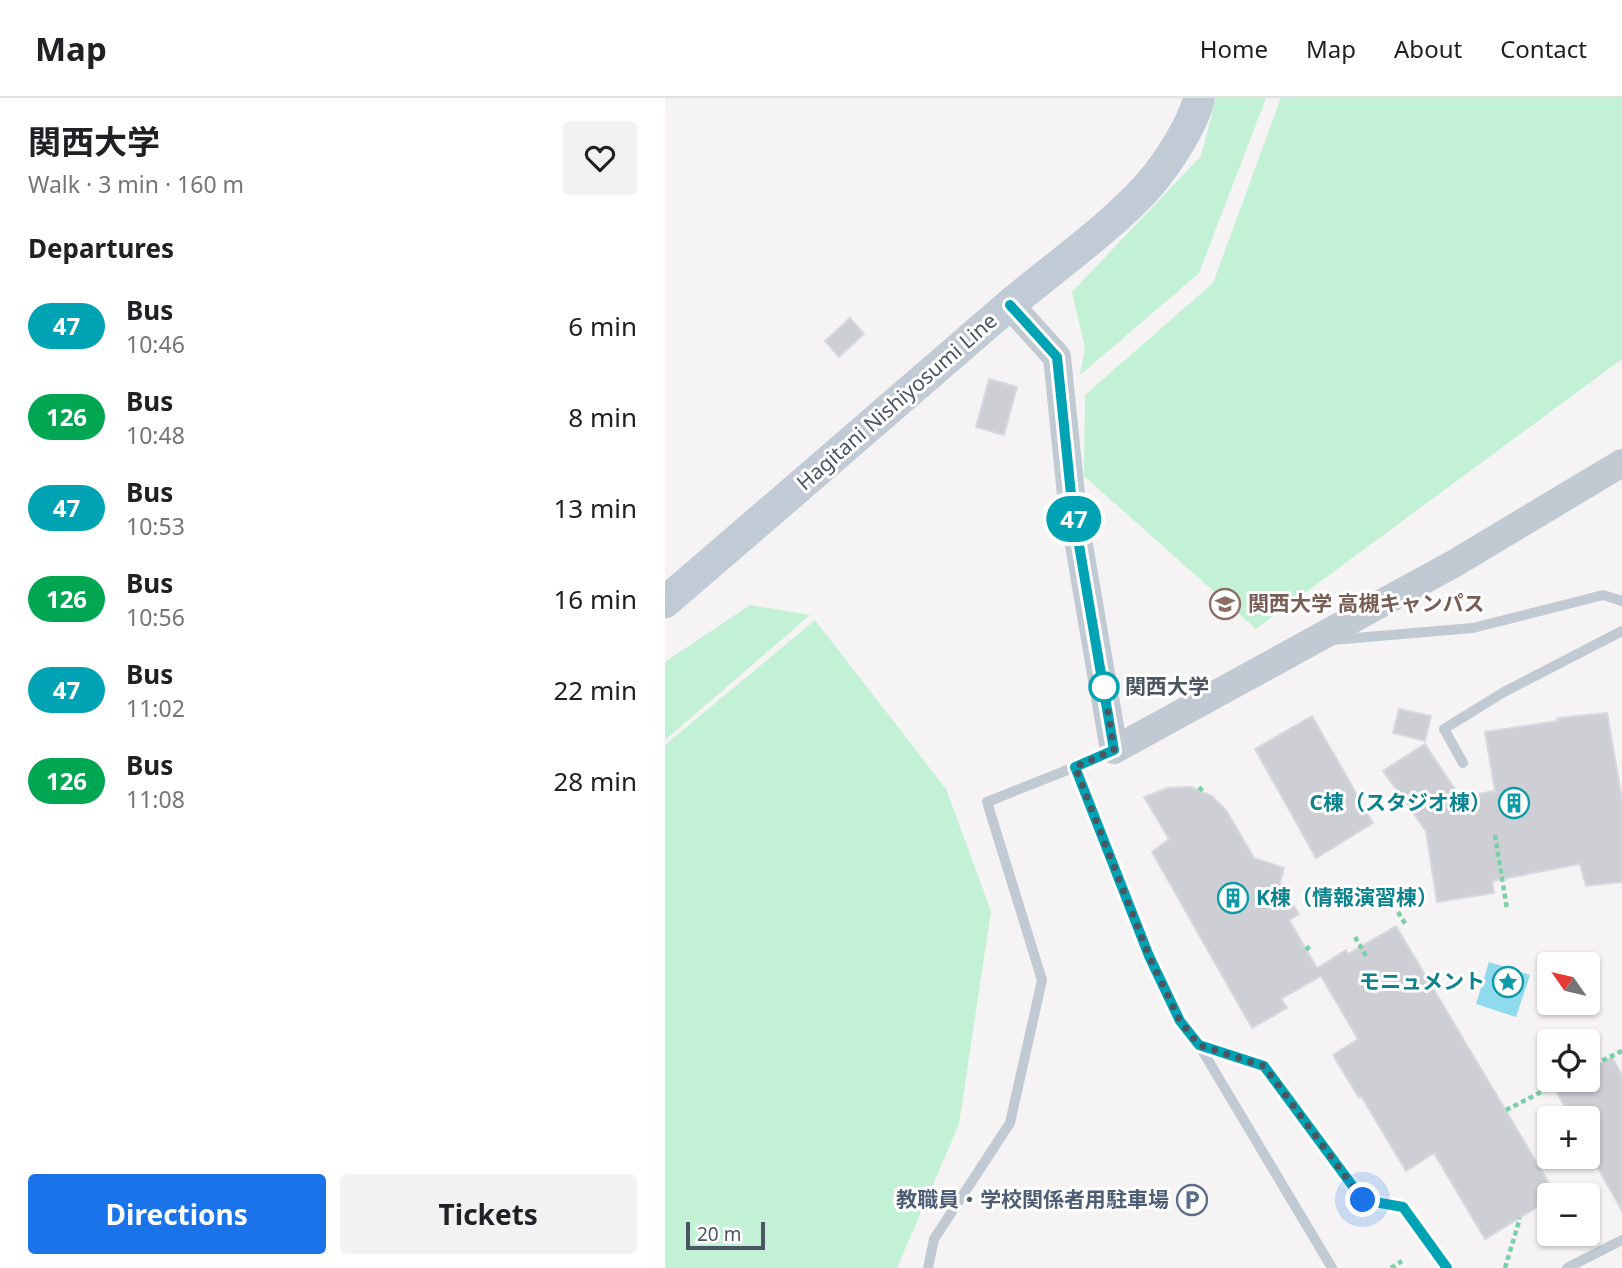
<!DOCTYPE html>
<meta charset="utf-8">
<style>
:root{--surface:#fff;--page:#f2f2f2;--text:#202124;--muted:#757577;--line:#e0e0e0;--accent:#1a73e8}
body{margin:0;font-family:"Noto Sans","Noto Sans JP",sans-serif;background:var(--page);color:var(--text);height:100vh;display:flex;flex-direction:column;font-size:26px;white-space:nowrap}
*{box-sizing:border-box;margin:0}
p{font-size:23px;color:var(--muted)}
.icon{flex:none;width:38px;height:38px;fill:none;stroke:currentColor;stroke-width:2;stroke-linecap:round;stroke-linejoin:round}
.map{position:relative;flex:1;overflow:hidden}
.drawer{display:flex;flex-direction:column;background:var(--surface);width:665px}
.drawer>*{flex:none}
.badge{padding:0 14px;border-radius:23px;font-size:24px;line-height:46px}
.needle{width:46px;rotate:304deg}
.controls{position:absolute;left:872px;top:854px;display:grid;gap:14px}
.controls a{display:grid;place-items:center;width:63px;height:63px;border-radius:7px;background:var(--surface);box-shadow:0 2px 5px #0004;font-size:35px}
.scale{position:absolute;left:21px;bottom:18px;width:79px;box-sizing:border-box;padding-left:7px;border:4px solid #4a5661;border-top:0;font-size:19px;line-height:24px;white-space:nowrap;color:#4a5661;-webkit-text-stroke:5px #fff;paint-order:stroke}
.you{position:absolute;width:35px;height:35px;margin:-18px;border:5px solid #fff;border-radius:50%;background:#1a73e8;box-shadow:0 0 0 10px #1a73e833}
.map>.badge{position:absolute;translate:-50% -50%;box-shadow:0 0 0 4px #fff}
h2{padding:0 28px;font-size:26px;line-height:63px}
.round{display:grid;place-items:center;flex:none;width:74px;height:74px;border-radius:7px;background:var(--page)}
.overview{display:flex;align-items:center;justify-content:space-between;height:119px;padding:0 28px}
h1{font-size:33px;font-weight:700;line-height:52px}
.action{display:flex;gap:14px;margin-top:auto;padding:14px 28px}
.action a{flex:1;height:80px;border-radius:7px;background:var(--accent);color:#fff;font-size:28px;font-weight:700;line-height:80px;text-align:center}
.action a+a{background:var(--page);color:var(--text)}
ul{padding:0;list-style:none}
li{display:flex;align-items:center;gap:21px;height:91px;padding:0 28px}
li div{flex:1}
li b{display:block;font-size:26px}
li em{font-style:normal}
li .badge{min-width:77px;font-weight:700;text-align:center}
header{display:flex;align-items:center;gap:42px;box-sizing:border-box;height:98px;padding:0 35px;background:var(--surface);border-bottom:2px solid var(--line)}
header strong{font-size:33px}
nav{display:flex;gap:38px;margin-inline-start:auto;font-size:24px}
main{display:flex;flex:1;min-height:0}
.map>svg:first-child{display:block}
.green{fill:#c3f1d5}
.water{fill:#90daee}
.building{fill:#cdcfd5;stroke:#d7d9de;stroke-width:2}
.lines{fill:none;stroke-linecap:round;stroke-linejoin:round}
.path{stroke:#7ad0a6;stroke-width:4.5;stroke-dasharray:5 3.5;stroke-linecap:butt}
.service{stroke:#c1cad2;stroke-width:10}
.tertiary{stroke:#c1cad2;stroke-width:28}
.secondary{stroke:#c1cbd6;stroke-width:32}
.line-casing{stroke:#fff;stroke-width:16}
.line{stroke:#00a3b4;stroke-width:10}
.walk{stroke:#4a5661;stroke-width:7;stroke-dasharray:0 12.6}
.stop-dot{fill:#fff;stroke:#00a3b4;stroke-width:3.5}
.labels{text-anchor:middle;stroke-width:6;stroke-linejoin:round;paint-order:stroke}
.street-label{font-size:21px;fill:#4a5661;stroke:#fff}
.education-label{font-size:21px;font-weight:bold;fill:#785e54;stroke:#fff;text-anchor:start}
.stop-label{font-size:21px;font-weight:bold;fill:#4a5661;stroke:#fff;text-anchor:start}
.culture-label{font-size:21px;font-weight:bold;fill:#0d838f;stroke:#fff;text-anchor:end}
.service-label{font-size:21px;font-weight:bold;fill:#4e5e75;stroke:#fff;text-anchor:end}
</style>
<header>
<strong>Map</strong>
<nav><a>Home</a><a>Map</a><a>About</a><a>Contact</a></nav>
</header>
<main>
<section class="drawer">
<div class="overview"><div><h1>関西大学</h1><p>Walk · 3 min · 160 m</p></div><a class="round"><svg class="icon" aria-label="heart" viewBox="0 0 24 24"><path d="M12 20l-8-8c-3-5 5-10 8-4 3-6 11-1 8 4z"/></svg></a></div>
<h2>Departures</h2>
<ul>
<li><span class="badge" style="background:#00a3b4;color:#fff">47</span><div><b>Bus</b><p>10:46</p></div><em>6 min</em></li>
<li><span class="badge" style="background:#00a651;color:#fff">126</span><div><b>Bus</b><p>10:48</p></div><em>8 min</em></li>
<li><span class="badge" style="background:#00a3b4;color:#fff">47</span><div><b>Bus</b><p>10:53</p></div><em>13 min</em></li>
<li><span class="badge" style="background:#00a651;color:#fff">126</span><div><b>Bus</b><p>10:56</p></div><em>16 min</em></li>
<li><span class="badge" style="background:#00a3b4;color:#fff">47</span><div><b>Bus</b><p>11:02</p></div><em>22 min</em></li>
<li><span class="badge" style="background:#00a651;color:#fff">126</span><div><b>Bus</b><p>11:08</p></div><em>28 min</em></li>
</ul>
<div class="action"><a>Directions</a><a>Tickets</a></div>
</section>
<div class="map">
<svg width="957" height="1170" viewBox="0 0 957 1170">
<rect width="100%" height="100%" fill="#f5f3f3"/>
<path class="green" d="M 551,0 L 601,0 L 534,175 L 415,277 L 420,250 L 407,194 L 536,58 Z
M 616,0 L 957,0 L 957,261 L 591,531 L 419,378 L 420,297 L 548,185 Z
M 85,507 L 145,517 L 0,642 L 0,564 Z
M 150,522 L 281,691 L 326,813 L 294,1026 L 232,1170 L 0,1170 L 0,647 Z"/>
<path class="water" d="M 824,864 L 865,877 L 851,919 L 811,906 Z"/>
<path class="building" d="M 185,220 L 199,236 L 174,259 L 160,243 Z
M 324,281 L 352,289 L 339,337 L 311,329 Z
M 734,611 L 766,618 L 760,643 L 728,635 Z
M 942,615 L 957,701 L 957,784 L 921,788 L 915,766 L 827,783 L 829,795 L 772,804 L 761,733 L 718,673 L 760,646 L 795,699 L 830,693 L 820,634 L 893,623 L 892,620 Z
M 647,618 L 708,725 L 651,760 L 590,651 Z
M 526,689 L 547,698 L 561,712 L 589,760 L 619,770 L 615,785 L 634,816 L 624,822 L 652,870 L 681,852 L 683,856 L 731,828 L 891,1097 L 884,1097 L 884,1102 L 820,1141 L 769,1055 L 741,1073 L 696,998 L 694,1000 L 668,957 L 693,941 L 656,878 L 616,901 L 622,910 L 587,930 L 487,754 L 504,741 L 479,699 L 503,690 Z
M 947,959 L 957,977 L 957,1113 L 922,1050 L 922,1020 L 906,1020 L 890,991 L 906,982 L 922,982 L 922,973 Z"/>
<g class="lines">
<path class="path" d="M 534,689 L 539,695
M 830,737 L 842,811
M 733,814 L 741,827
M 690,839 L 701,858
M 641,852 L 645,848
M 922,970 L 957,953
M 841,1012 L 900,982
M 726,1170 L 737,1163
M 840,1170 L 855,1120"/>
<path class="service" d="M 667,542 L 808,530 L 938,497 L 957,503
M 447,653 L 410,669 L 484,858 L 515,923 L 534,947 L 667,1170
M 798,665 L 779,631 L 839,594 L 957,533
M 534,947 L 599,968 L 698,1102 L 738,1109 L 782,1170
M 263,1170 L 269,1141 L 345,1025 L 377,882 L 322,704 L 410,669
M 902,1170 L 957,1142"/>
<path class="tertiary" d="M 345,207 L 392,259 L 407,406 L 449,652 L 790,465 L 957,365"/>
<path class="secondary" d="M 0,504 C 112,408 223,312 335,215 C 382,174 443,133 484,87 C 502,66 528,27 534,0"/>
</g>
<g class="lines">
<g class="line-casing">
<path id="line" d="M 345,207 L 392,259 L 407,406 L 449,652 L 410,669 L 484,858 L 515,923 L 534,947 L 599,968 L 698,1102 L 738,1109 L 782,1170"/>
</g>
<use href="#line" class="line"/>
<path class="walk" d="M 439,589 L 449,652 L 410,669 L 484,858 L 515,923 L 534,947 L 599,968 L 698,1102"/>
</g>
<defs>
<g id="university-ring" transform="scale(1.575)"><circle r="9.5" fill="#fff" stroke="#8d6e63" stroke-width="1.5"/><path d="M0-5L7-2L0 1L-7-2ZM-4 1L0 2.5L4 1V4Q0 6-4 4Z" fill="#8d6e63"/></g>
<g id="building-ring" transform="scale(1.575)"><circle r="9.5" fill="#fff" stroke="#0f9aa8" stroke-width="1.5"/><path d="M-4-6H4V6H1V3H-1V6H-4ZM-2.5-4.3h1.7v1.8h-1.7ZM.8-4.3h1.7v1.8H.8ZM-2.5-1h1.7V.8h-1.7ZM.8-1h1.7V.8H.8Z" fill="#0f9aa8"/></g>
<g id="sight-ring" transform="scale(1.575)"><circle r="9.5" fill="#fff" stroke="#0f9aa8" stroke-width="1.5"/><path d="M0-6L1.8-2.2L6-1.7L2.9 1.2L3.7 5.4L0 3.3L-3.7 5.4L-2.9 1.2L-6-1.7L-1.8-2.2Z" fill="#0f9aa8"/></g>
<g id="parking-ring" transform="scale(1.575)"><circle r="9.5" fill="#fff" stroke="#5c6f8a" stroke-width="1.5"/><path d="M-3.5-5.5H1a3.5 3.5 0 0 1 0 7H-1V5.5H-3.5ZM-1-3.4V-.6H.8a1.4 1.4 0 0 0 0-2.8Z" fill="#5c6f8a"/></g>
</defs>
<g fill-rule="evenodd">
<use href="#university-ring" x="560" y="506"/>
<use href="#building-ring" x="849" y="705"/>
<use href="#building-ring" x="568" y="800"/>
<use href="#sight-ring" x="843" y="884"/>
<use href="#parking-ring" x="527" y="1102"/>
</g>
<circle class="stop-dot" cx="439" cy="589" r="14"/>
<g class="labels">
<g class="street-label">
<text transform="translate(232 304) rotate(-41)" y="7">Hagitani Nishiyosumi Line</text>
</g>
<g class="education-label">
<text x="583" y="513">関西大学 高槻キャンパス</text>
</g>
<g class="stop-label">
<text x="460" y="596">関西大学</text>
</g>
<g class="culture-label">
<text x="826" y="712">C棟（スタジオ棟）</text>
<text x="591" y="807" text-anchor="start">K棟（情報演習棟）</text>
<text x="820" y="891">モニュメント</text>
</g>
<g class="service-label">
<text x="504" y="1109">教職員・学校関係者用駐車場</text>
</g>
</g>
</svg>
<div class="controls">
<a><svg class="needle" viewBox="-14 -14 28 28"><path d="M0-13l5 13h-10z" fill="#e53935"/><path d="M0 13l5-13h-10z" fill="#757577"/></svg></a>
<a><svg class="icon" aria-label="locate" viewBox="0 0 24 24"><circle cx="12" cy="12" r="6"/><path d="M12 2v4M12 18v4M2 12h4M18 12h4"/></svg></a>
<a>+</a>
<a>−</a>
</div>
<div class="scale">20 m</div>
<div class="you" style="left:698px;top:1102px"></div>
<b class="badge" style="left:409px;top:421px;background:#00a3b4;color:#fff">47</b>
</div>
</main>
